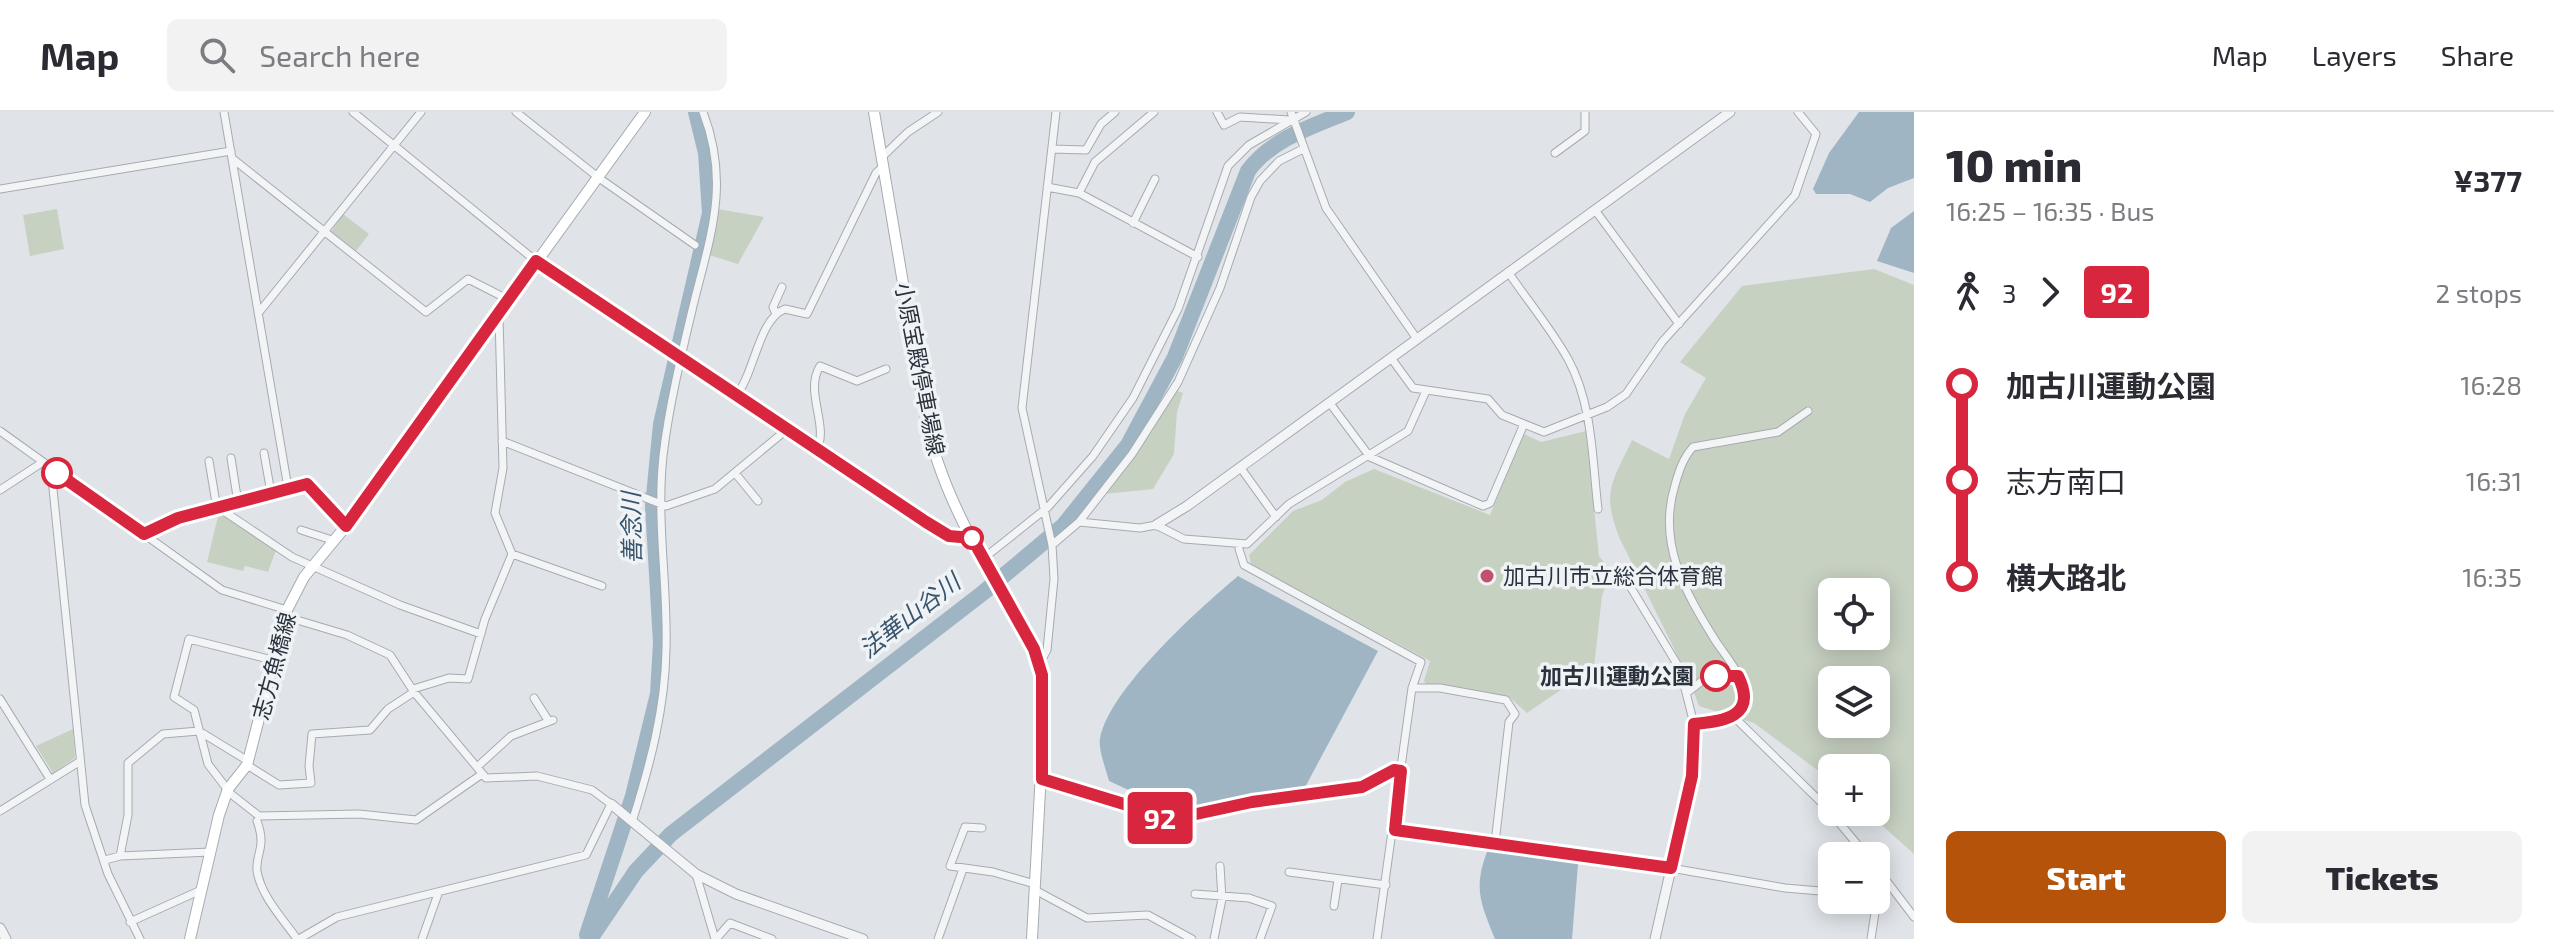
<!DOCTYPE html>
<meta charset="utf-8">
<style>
:root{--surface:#fff;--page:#f2f2f3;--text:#2b2b33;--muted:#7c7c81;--line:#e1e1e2;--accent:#b45309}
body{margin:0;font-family:"Exo 2","Noto Sans JP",sans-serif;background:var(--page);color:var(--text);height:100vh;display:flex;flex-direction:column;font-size:30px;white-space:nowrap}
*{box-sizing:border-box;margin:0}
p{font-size:26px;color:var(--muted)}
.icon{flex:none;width:44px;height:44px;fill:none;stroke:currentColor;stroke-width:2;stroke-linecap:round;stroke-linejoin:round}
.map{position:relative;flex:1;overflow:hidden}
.side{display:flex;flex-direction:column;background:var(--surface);width:640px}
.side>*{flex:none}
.badge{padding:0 16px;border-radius:6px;font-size:28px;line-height:52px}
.tools{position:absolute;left:1818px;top:466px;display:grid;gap:16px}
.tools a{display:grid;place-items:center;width:72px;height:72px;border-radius:12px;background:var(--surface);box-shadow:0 4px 20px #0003;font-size:40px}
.map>.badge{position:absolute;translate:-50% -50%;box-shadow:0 0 0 4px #fff}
.legs{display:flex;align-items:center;gap:12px;height:88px;padding:0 32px;font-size:26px}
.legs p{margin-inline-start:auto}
.summary{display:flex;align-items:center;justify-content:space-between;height:136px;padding:0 32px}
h1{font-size:44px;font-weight:800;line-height:60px}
.button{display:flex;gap:16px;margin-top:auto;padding:16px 32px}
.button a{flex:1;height:92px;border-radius:12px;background:var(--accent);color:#fff;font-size:32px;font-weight:800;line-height:92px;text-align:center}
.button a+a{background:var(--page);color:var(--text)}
ul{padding:0 32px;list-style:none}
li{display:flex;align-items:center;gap:28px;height:96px;font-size:30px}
li i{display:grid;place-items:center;width:12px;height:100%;margin:0 10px;background:currentColor}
li i::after{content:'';width:20px;height:20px;margin:-10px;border:6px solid;border-radius:50%;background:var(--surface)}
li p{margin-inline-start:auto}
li:first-child i{background:linear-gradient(#0000 50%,currentColor 0)}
li:last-child i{background:linear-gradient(currentColor 50%,#0000 0)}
header{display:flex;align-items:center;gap:48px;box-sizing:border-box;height:112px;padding:0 40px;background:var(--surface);border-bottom:2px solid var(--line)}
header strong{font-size:38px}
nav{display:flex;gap:44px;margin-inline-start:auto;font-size:28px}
.search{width:560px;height:72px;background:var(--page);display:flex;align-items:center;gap:20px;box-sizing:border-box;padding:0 28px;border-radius:12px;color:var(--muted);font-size:30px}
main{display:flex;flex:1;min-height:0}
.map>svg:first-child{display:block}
.green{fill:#c7d1c2;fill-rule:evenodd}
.water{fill:#9fb5c4}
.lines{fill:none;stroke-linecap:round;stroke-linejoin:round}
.river{stroke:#9fb5c4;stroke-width:16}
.minor-casing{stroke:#a6abb1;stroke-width:9}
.tertiary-casing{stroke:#a6abb1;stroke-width:11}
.secondary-casing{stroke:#a6abb1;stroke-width:12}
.minor{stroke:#f3f4f6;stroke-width:7}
.tertiary{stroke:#f3f4f6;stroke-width:9}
.secondary{stroke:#fff;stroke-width:10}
.line-1-casing{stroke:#fff;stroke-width:18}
.line-1{stroke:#d7263d;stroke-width:12}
.stop-1-dot{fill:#fff;stroke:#d7263d;stroke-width:4}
.poi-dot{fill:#c1516d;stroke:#f0f3f5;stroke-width:3}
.labels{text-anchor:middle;stroke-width:7;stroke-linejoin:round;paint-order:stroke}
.street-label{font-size:22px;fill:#2a333d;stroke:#f0f3f5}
.poi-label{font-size:22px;fill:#2a333d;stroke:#f0f3f5;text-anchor:start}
.stop-label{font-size:22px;font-weight:bold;fill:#2a333d;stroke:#f0f3f5;text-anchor:end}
.water-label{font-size:24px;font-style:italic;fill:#39556d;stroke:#f0f3f5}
</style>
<header>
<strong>Map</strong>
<div class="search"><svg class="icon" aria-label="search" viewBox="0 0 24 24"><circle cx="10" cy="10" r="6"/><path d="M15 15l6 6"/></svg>Search here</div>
<nav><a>Map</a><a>Layers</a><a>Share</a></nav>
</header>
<main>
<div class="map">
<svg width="1914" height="827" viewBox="0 0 1914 827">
<rect width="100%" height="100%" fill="#e0e4e8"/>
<path class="green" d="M 57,97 L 64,137 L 30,144 L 23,103 Z
M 718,97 L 764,105 L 738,152 L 709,143 Z
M 343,102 L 369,122 L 356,139 L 331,120 Z
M 1874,157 L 1914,173 L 1914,742 L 1867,700 L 1876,700 L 1876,656 L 1832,656 L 1832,669 L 1754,611 L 1699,594 L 1688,565 L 1620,427 C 1601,380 1612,371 1632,328 L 1669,347 L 1685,302 L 1706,266 L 1680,250 L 1742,174 ZM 1832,480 L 1876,480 L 1876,524 L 1832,524 ZM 1832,568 L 1876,568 L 1876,612 L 1832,612 Z
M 1175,278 L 1183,281 L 1177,300 L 1174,342 L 1153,377 L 1104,382 Z
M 1586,319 L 1599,444 L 1611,459 L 1602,484 L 1594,555 L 1527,601 L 1509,585 L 1427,574 L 1424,569 L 1430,549 L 1251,452 L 1249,443 L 1293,399 L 1322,388 L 1345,370 L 1374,357 L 1490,403 L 1524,322 L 1541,330 Z
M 219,400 L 276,438 L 268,460 L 245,454 L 243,459 L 207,450 Z
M 73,617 L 75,646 L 53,661 L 36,634 Z"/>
<path class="water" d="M 1859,0 L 1914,0 L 1914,66 L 1888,76 L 1870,90 L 1850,82 L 1816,82 L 1813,77 L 1829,41 Z
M 1914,99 L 1914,161 L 1877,149 L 1891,116 Z
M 1238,464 L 1378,539 L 1303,679 L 1172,698 L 1109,669 C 1106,657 1098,638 1100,627 C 1108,578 1200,496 1238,464 Z
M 1488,737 L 1578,752 L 1572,827 L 1495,827 C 1480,790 1473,776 1488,737 Z"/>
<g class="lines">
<path class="river" d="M 587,823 L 633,684 L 658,582 L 661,531 L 653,394 L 661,312 L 710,101 L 706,41 L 696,0
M 590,827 L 636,759 L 671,722 L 984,480 L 1063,414 L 1128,333 L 1175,245 L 1248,59 C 1271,27 1313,14 1347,0"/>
<g class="minor-casing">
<path id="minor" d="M 224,0 L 288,376
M 353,0 L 536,149 L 670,240
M 516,0 L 599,66 L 695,133
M 1217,0 L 1224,13 L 1240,5 L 1289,8
M 1291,0 L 1326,96 L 1417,227
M 1052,37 L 1086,38 L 1101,12 L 1115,0
M 1555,41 L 1585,19 L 1585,0
M 882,45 L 908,20 L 938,0
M 233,47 L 426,200 L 468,167 L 509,188
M 1047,75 L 1079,81 L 1198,145
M 0,77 L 231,39
M 1079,81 L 1095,50 L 1154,0
M 1595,98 L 1679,212
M 1133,111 L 1155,67
M 1508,160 C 1528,189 1551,217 1568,247 C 1593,293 1592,346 1598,397
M 260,199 L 421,0
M 776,202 L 773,195 L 782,175
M 1391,246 L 1413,276 L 1488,287 L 1502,303 L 1544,320 L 1607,295 L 1626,282 L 1662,230 L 1795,83 L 1816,22 L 1798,0
M 735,285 C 755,262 758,207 785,197 L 807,202 L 876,61 L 884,54
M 1329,290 L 1370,345 L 1483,394 L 1490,391 L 1524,312
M 0,319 L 222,478 L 287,498
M 502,329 L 666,394 L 715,377 L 785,319
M 817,338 C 829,312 804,280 820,254 L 857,269 L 886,257
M 264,341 L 271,381
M 231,346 L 238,391
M 209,349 L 217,397
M 1240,355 L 1276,405
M 51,357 L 85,693 L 108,762 L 140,827
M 735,361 L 758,389
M 0,378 L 43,350
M 219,396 L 292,445 L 400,493 L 481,522
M 1079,410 L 1132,342 L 1178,270 L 1220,176 L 1251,85 L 1260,69 L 1279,49 L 1303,37
M 301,418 L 335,429
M 144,422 L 178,406 L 307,372 L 346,414
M 1052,433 L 1079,410 L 1140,416 L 1156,413 L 1184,427 L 1247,432 L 1289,392 L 1408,319 L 1426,279
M 1239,437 L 1244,453 L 1421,550 L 1412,576
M 512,442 L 602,474
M 984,446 L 1048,395 L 1093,344 L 1133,286 L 1178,197 L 1228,54 L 1249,33 L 1306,0
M 1619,456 L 1680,557 L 1694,612 L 1734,605 C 1740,596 1745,587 1743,576 C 1740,560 1724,542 1715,528 C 1685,480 1657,431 1675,373 C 1679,359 1683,346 1693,335 L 1778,320 L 1808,299
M 287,505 L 347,523 L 390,543 L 414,580 L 486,666 L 537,664 L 592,678 L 611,692 L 586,743 L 337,805 L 299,827
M 272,548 L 189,527 L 174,585 L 194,598 L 208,652 L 231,682 L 259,704 L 359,702 L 416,708 L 482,662
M 1039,553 L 1047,538 L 1054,467 L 1052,433 L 1022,296 L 1056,0
M 413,577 L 449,566 L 468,567 L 485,507 L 512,442 L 495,401 L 503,356 L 499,204
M 1688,580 L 1707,565 L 1738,564
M 534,586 L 548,608
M 0,587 L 50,667
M 1734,605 L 1826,695 L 1867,744
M 247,653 L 279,673 L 311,671 L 309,654 L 312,622 L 370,618 L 388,597 L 414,580
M 477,655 L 511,624 L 553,608
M 1042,667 L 1173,707 L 1252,690 L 1362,675 L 1394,658 L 1401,659
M 0,699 L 79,650
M 257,709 C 267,736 255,742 257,759 C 261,784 283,807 297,827
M 632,710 C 650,653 665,597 666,538 C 668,473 656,410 663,344 C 669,293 682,240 694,190 C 711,122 730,70 703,0
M 982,716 L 965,715 L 950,754 L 993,760 L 1035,772
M 1395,718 L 1671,756 L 1785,776 L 1832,780
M 120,744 L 128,703 L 128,651 L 163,622 L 199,619 L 248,649
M 105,748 L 120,744 L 210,740
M 1876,755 L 1914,805
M 1289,760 L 1386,773
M 696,762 L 715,827
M 1035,778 L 1087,806 L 1148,803 L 1192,827
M 1195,782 L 1249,786 L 1272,794 L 1260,827
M 1334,794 L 1338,768
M 130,810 L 201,778
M 422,827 L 438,782
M 716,827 L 730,811 L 772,827
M 938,827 L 963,757
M 1214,827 L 1222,787 L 1220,754
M 1377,827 L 1412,576 L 1440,576 L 1506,588 L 1515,602 L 1509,610 L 1495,731
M 1871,827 L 1881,761"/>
</g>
<g class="tertiary-casing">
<path id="tertiary" d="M 670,240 L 926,410 L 949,424 L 972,426
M 1156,413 L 1187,394 L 1730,0
M 611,692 L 696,762 L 736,782 L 863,827
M 0,816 L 6,827
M 1655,827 L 1692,664 L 1694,612"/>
</g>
<g class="secondary-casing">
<path id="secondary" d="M 874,0 L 926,307 C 943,391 993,464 1034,537 L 1042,563 L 1044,604 L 1032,827
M 190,827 L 219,703 L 228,677 L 247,653 L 287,498 L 304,465 L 346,414 L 645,0"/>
</g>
<use href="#minor" class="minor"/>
<use href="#tertiary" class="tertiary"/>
<use href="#secondary" class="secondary"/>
</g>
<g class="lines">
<g class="line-1-casing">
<path id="line-1" d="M 57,361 L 144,422 L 178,406 L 307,372 L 346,414 L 536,149 L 926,410 L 949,424 L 972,426 L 1034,537 L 1042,563 L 1042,667 L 1173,707 L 1252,690 L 1362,675 L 1394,658 L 1401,659 L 1395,718 L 1671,756 L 1692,664 L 1694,612 C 1724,609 1758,605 1738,564 L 1716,564"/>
</g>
<use href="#line-1" class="line-1"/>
</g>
<g class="stop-1-dot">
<circle cx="57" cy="361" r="14"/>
<circle cx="972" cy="426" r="10"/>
<circle cx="1716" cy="564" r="14"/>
</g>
<circle class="poi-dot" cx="1487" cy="464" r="8"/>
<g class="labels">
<g class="street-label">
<text transform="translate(920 257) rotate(79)" y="8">小原宝殿停車場線</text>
<text transform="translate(274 554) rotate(-75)" y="8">志方魚橋線</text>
</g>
<g class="poi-label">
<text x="1503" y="472">加古川市立総合体育館</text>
</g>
<g class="stop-label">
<text x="1694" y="572">加古川運動公園</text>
</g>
<g class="water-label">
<text transform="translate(632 416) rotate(-91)" y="8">善念川</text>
<text transform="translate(910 504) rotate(-38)" y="8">法華山谷川</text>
</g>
</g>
</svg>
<div class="tools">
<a><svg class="icon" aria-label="locate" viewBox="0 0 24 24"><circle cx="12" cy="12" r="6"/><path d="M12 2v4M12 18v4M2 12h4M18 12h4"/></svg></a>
<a><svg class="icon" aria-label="layers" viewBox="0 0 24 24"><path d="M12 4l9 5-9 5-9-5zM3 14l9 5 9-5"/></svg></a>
<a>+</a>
<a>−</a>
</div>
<b class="badge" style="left:1160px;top:706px;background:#d7263d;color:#fff">92</b>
</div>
<section class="side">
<div class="summary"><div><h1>10 min</h1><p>16:25 – 16:35 · Bus</p></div><b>¥377</b></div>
<div class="legs"><svg class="icon" aria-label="walk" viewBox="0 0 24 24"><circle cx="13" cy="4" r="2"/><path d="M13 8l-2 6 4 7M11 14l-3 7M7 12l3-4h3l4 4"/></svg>3<svg class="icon" aria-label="forward" viewBox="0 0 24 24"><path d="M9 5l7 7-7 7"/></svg><b class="badge" style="background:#d7263d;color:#fff">92</b><p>2 stops</p></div>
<ul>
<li><i style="color:#d7263d"></i><b>加古川運動公園</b><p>16:28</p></li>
<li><i style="color:#d7263d"></i><span>志方南口</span><p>16:31</p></li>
<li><i style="color:#d7263d"></i><b>横大路北</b><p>16:35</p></li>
</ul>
<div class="button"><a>Start</a><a>Tickets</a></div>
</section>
</main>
